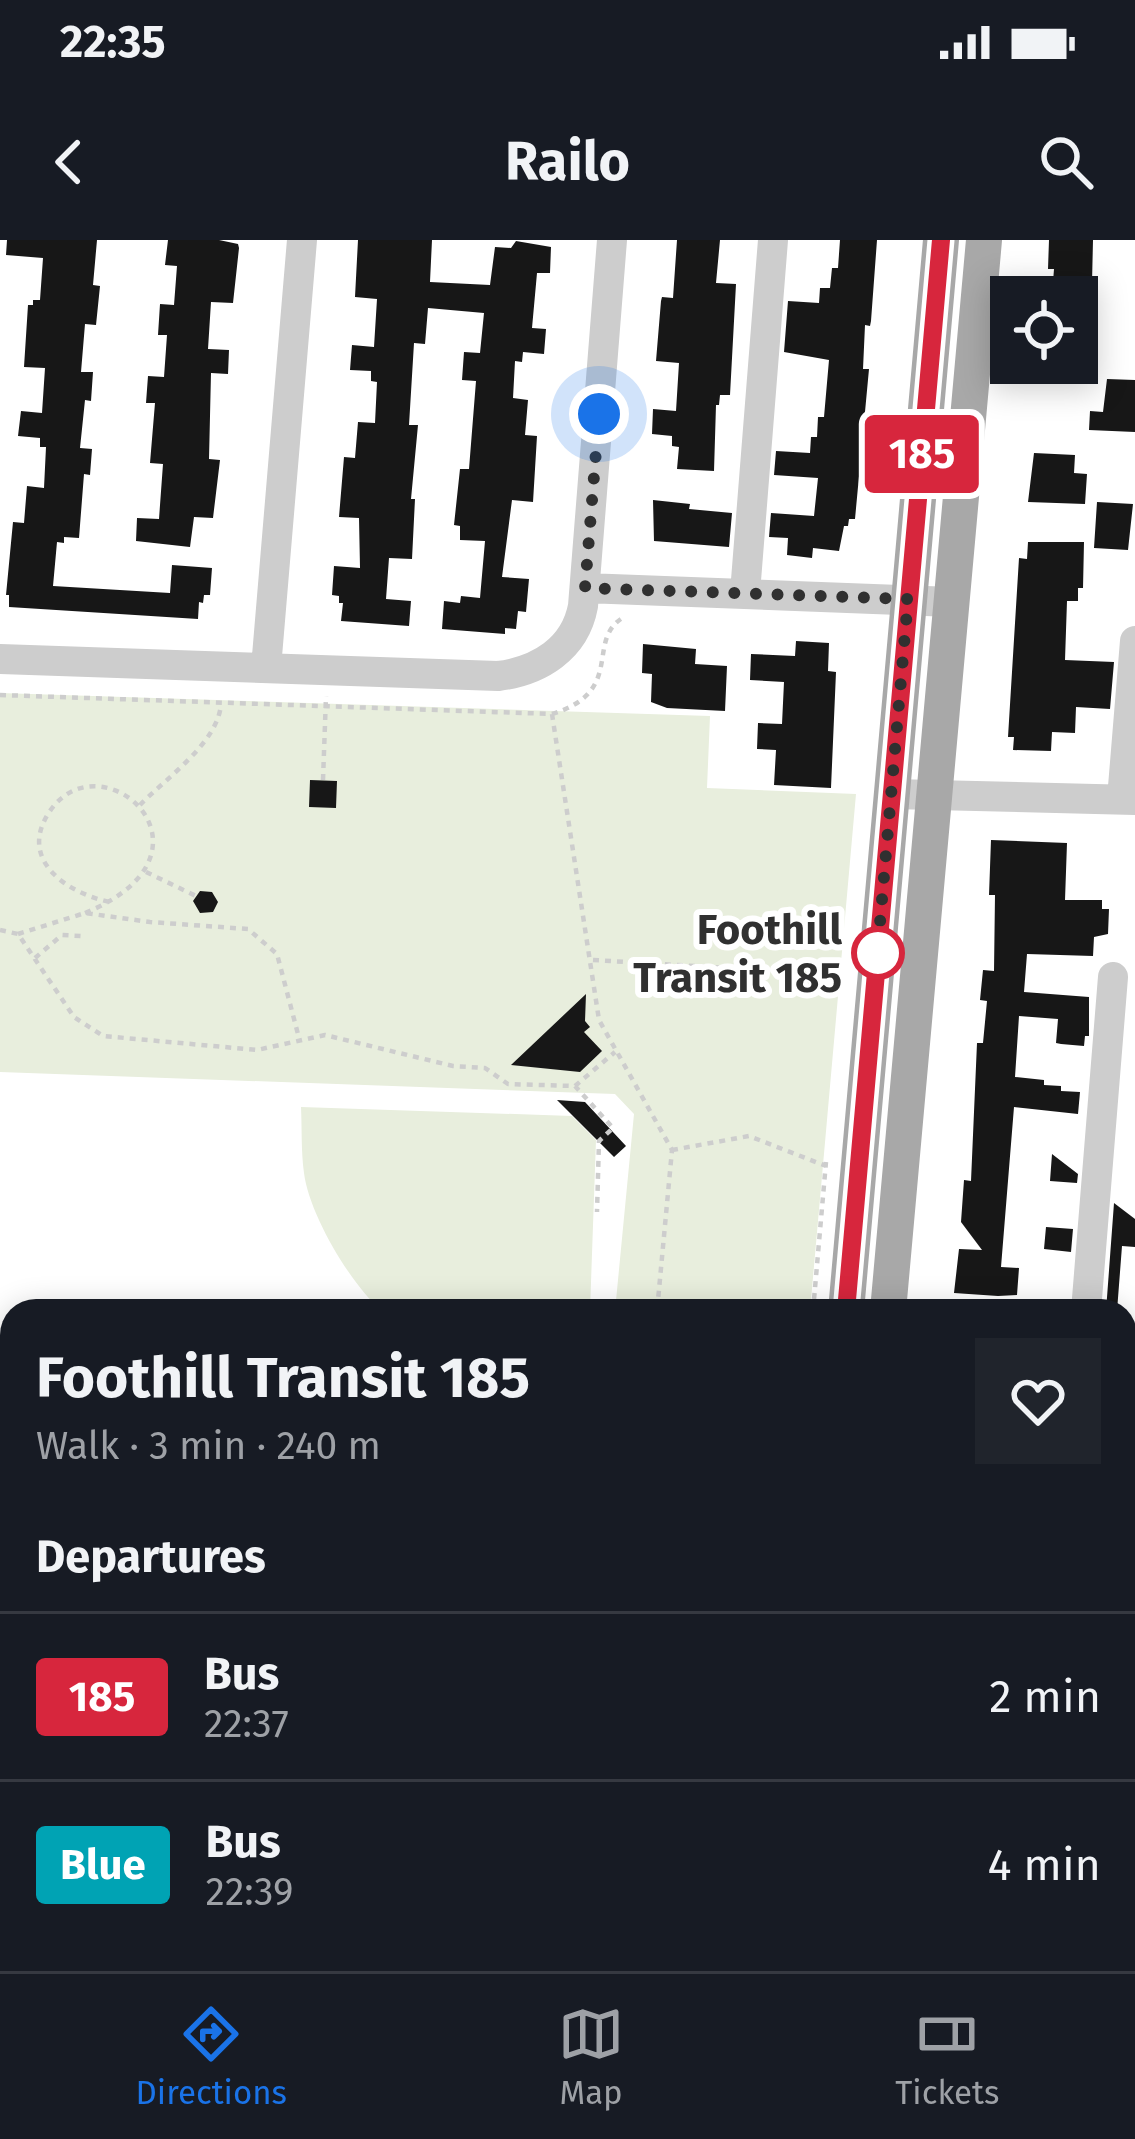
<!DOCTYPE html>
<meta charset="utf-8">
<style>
:root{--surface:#171b24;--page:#20242c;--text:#f1f3f6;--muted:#9ea1a6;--line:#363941;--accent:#1a73e8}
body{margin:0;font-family:"Fira Sans",sans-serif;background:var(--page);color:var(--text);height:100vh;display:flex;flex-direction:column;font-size:45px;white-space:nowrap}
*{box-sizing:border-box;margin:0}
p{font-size:39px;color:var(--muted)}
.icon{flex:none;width:66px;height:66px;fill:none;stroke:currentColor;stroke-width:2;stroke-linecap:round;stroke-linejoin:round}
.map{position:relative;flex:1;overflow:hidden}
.details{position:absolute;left:0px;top:1059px;width:1137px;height:672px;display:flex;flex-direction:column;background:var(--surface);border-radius:36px 36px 0 0;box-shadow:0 6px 30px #0003}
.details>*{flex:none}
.badge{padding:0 24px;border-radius:9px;font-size:42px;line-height:78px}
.buttons{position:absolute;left:990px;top:36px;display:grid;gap:24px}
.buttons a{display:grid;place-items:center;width:108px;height:108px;border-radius:0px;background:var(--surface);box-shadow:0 6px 30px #0003;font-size:60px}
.you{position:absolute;width:60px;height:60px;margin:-30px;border:9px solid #fff;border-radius:50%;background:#1a73e8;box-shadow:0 0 0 18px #1a73e833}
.map>.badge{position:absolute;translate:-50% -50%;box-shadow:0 0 0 6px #fff}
h2{padding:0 36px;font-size:45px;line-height:108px}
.round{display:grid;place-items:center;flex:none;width:126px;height:126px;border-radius:0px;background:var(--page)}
.head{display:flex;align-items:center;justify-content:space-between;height:204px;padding:0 36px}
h1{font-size:57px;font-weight:700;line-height:90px}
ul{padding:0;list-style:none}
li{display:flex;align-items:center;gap:36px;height:168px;padding:0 36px;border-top:3px solid var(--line)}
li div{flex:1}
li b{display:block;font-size:45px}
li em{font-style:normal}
li .badge{min-width:132px;font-weight:700;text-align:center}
.status{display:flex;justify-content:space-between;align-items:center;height:84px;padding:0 60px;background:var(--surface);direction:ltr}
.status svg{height:33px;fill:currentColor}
header{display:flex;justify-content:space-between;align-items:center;height:156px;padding:0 36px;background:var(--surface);font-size:54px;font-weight:700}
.tab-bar{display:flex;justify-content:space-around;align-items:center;height:168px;border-top:3px solid var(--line);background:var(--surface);font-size:33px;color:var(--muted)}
.tab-bar a{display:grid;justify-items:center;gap:6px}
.tab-bar .on{color:var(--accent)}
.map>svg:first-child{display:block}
.green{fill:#e8eedd}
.building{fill:#171717}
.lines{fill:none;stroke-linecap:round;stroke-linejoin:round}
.path{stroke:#cdcdcd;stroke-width:4.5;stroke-dasharray:6 6;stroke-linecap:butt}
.minor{stroke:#cdcdcd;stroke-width:30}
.major{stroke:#a8a8a8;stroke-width:36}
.line-casing{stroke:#fff;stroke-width:27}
.line{stroke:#d7263d;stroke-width:18}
.walk{stroke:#303030;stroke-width:12;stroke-dasharray:0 21.6}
.stop-dot{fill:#fff;stroke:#d7263d;stroke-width:6}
.labels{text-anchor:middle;stroke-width:12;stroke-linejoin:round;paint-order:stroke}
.stop-label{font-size:42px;font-weight:bold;fill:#303030;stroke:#fff;text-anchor:end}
</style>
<div class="status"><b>22:35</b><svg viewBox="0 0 49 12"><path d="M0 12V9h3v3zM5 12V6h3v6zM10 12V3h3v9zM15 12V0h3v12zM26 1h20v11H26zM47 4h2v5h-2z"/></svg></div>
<header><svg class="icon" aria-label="back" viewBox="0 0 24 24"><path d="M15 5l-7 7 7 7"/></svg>Railo<svg class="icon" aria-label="search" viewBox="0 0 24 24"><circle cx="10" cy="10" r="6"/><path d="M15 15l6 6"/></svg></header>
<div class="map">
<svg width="1135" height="1731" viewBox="0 0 1135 1731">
<rect width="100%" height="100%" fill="#fff"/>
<path class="green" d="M 0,453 L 710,476 L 707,548 L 856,554 L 810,1071 L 615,1071 L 634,874 L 615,854 L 0,832 Z
M 301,867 L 572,876 L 596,900 L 590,1071 L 382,1071 C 351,1045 309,974 304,933 C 301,911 302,888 301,867 Z"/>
<path class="building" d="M 7,0 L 97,0 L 93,45 L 100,46 L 96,85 L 85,84 L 81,132 L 93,132 L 91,161 L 85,160 L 80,208 L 92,209 L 90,235 L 84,234 L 79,298 L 64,297 L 64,303 L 57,302 L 53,346 L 170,353 L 172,325 L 212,328 L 210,355 L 204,355 L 203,363 L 199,362 L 198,379 L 9,367 L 9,355 L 6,355 L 13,282 L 24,283 L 27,246 L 44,248 L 46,207 L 40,207 L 40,198 L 18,196 L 21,171 L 42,173 L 45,128 L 24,127 L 28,65 L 33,65 L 33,60 L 40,60 L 43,18 L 6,15 Z
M 168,0 L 219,0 L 238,4 L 239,8 L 233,63 L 211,62 L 208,109 L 229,110 L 228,134 L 211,133 L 209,219 L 220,220 L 213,278 L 194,277 L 190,307 L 136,301 L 137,278 L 159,279 L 163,224 L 150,223 L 155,163 L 146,163 L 148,136 L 164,137 L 167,95 L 158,95 L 160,64 L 174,65 L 177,26 L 165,25 Z
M 358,0 L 432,0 L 430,42 L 490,45 L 495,7 L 511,8 L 516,1 L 551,7 L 550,33 L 537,33 L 532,88 L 546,89 L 544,114 L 523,112 L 522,122 L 515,121 L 513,158 L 528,160 L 525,195 L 537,196 L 533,262 L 512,260 L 502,337 L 529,339 L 526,372 L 518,371 L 516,389 L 505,388 L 505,394 L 442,389 L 444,361 L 460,363 L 461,356 L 480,358 L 485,301 L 460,300 L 460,286 L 454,285 L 460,229 L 469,229 L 476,141 L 462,140 L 464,112 L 480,113 L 484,73 L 428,68 L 425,104 L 414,103 L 409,185 L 418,185 L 411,259 L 415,259 L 412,319 L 389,318 L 386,359 L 411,361 L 409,386 L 341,381 L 343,363 L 339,363 L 339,356 L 332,355 L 334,326 L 360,328 L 359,278 L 339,277 L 344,217 L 355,218 L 358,182 L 375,183 L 377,142 L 371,141 L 371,131 L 350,130 L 352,105 L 374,107 L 377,59 L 355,57 Z
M 677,0 L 720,0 L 716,43 L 736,44 L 730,155 L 720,155 L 719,165 L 716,165 L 714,231 L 677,229 L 679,207 L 672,206 L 672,196 L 652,194 L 653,169 L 676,171 L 679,123 L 656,121 L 661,61 L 662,57 L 673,58 Z
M 840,0 L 877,0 L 871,81 L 870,86 L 865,85 L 863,129 L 869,129 L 855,279 L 849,279 L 848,286 L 844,286 L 839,311 L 813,308 L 812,318 L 787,315 L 788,298 L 769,297 L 771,273 L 814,276 L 818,238 L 774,235 L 776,211 L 810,213 L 811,197 L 817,197 L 818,177 L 824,177 L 829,120 L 784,112 L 788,61 L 819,63 L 820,48 L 830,48 L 832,28 L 838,28 Z
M 1049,0 L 1093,0 L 1092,43 L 1053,42 L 1054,29 L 1048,29 Z
M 1107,139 L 1135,140 L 1135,192 L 1089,190 L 1090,171 L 1103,172 Z
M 1034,213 L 1075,215 L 1074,233 L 1087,234 L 1085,264 L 1028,262 Z
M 653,260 L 690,264 L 689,269 L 732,273 L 729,307 L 654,301 Z
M 1097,262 L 1133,264 L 1128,310 L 1094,308 Z
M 1028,302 L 1084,302 L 1083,348 L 1078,348 L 1078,361 L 1067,361 L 1065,420 L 1114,422 L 1110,469 L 1076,467 L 1075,493 L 1052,492 L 1051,511 L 1013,510 L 1014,497 L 1008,497 L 1019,318 L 1027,319 Z
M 796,401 L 829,403 L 828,431 L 836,432 L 831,548 L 774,545 L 776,510 L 757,509 L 758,483 L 782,484 L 784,442 L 750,440 L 751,414 L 795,416 Z
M 643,404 L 696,409 L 695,424 L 727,426 L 725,471 L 667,468 L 651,462 L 652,434 L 642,433 Z
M 310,540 L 337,541 L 336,568 L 309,567 Z
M 991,600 L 1067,603 L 1065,660 L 1102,660 L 1102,669 L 1109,669 L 1108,694 L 1094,697 L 1093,716 L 1027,714 L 1024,752 L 1089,757 L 1089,796 L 1085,796 L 1084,806 L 1061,804 L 1056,803 L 1058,779 L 1019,776 L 1015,837 L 1044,840 L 1044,845 L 1061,846 L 1061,851 L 1080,852 L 1078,874 L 1014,867 L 1001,1027 L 1019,1028 L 1017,1055 L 998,1056 L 954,1053 L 959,1009 L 982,1010 L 961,982 L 964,940 L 971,941 L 977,803 L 983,803 L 987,761 L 980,760 L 983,730 L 994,731 L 995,655 L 989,655 Z
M 200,651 L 212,652 L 218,662 L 213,672 L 200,673 L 193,661 Z
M 586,754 L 585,781 L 590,787 L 584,792 L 602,811 L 580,832 L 511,825 Z
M 557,860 L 585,862 L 626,906 L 614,917 Z
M 1052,914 L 1078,934 L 1077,943 L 1050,941 Z
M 1114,963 L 1135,979 L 1135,1007 L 1122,1006 L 1117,1071 L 1106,1071 Z
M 1046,987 L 1073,989 L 1071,1012 L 1044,1009 Z"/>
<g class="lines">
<path class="path" d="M 0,455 L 552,474 C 627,451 584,400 624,377
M 552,474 L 599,780 L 672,910 L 657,1071
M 323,540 L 326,456
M 140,565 C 166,538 218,503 221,464
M 146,632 L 196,656
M 85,673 C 234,612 99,492 48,574 C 18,622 70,654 110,662
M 0,690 L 18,694 L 74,777 L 103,796 L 257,810 L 325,795 L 453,826 L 485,828 L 508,844 L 575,846 L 613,888 L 599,901 L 597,972
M 18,694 L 85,673 L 150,682 L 248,689 L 277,714 L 299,798
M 35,718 L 62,695 L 81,696
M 593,720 L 844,735
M 575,846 L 615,812
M 672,910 L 749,896 L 826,926
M 813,1071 L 826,922
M 0,1510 L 12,1511"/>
<path class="minor" d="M 585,348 L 952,362
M 745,353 L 773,0
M 0,419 L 498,436 C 539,431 575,409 583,366 L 612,0
M 266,428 L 302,0
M 892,554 L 1135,560
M 1122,559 L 1135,401
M 1086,1071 L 1113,737
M 0,1573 L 12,1573
M 87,1731 L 87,1719
M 377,1731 L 377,1719
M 1033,1731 L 1034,1719"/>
<path class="major" d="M 846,1071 L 941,0
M 888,1071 L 984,0
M 788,1731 L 789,1719
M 831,1731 L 832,1719"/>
</g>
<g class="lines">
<g class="line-casing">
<path id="line" d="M 846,1071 L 941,0"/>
</g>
<use href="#line" class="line"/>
<path class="walk" d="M 599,174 L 585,348 L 908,359 L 876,729 L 878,713"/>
</g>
<circle class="stop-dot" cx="878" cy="713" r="24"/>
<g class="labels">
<g class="stop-label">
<text x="842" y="704">Foothill<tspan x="842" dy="48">Transit 185</tspan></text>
</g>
</g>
</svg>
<div class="buttons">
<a><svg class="icon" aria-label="locate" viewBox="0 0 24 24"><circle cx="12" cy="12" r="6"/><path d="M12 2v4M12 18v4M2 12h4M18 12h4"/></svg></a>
</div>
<div class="you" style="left:599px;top:174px"></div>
<b class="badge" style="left:922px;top:214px;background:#d7263d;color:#fff">185</b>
<section class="details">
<div class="head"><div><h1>Foothill Transit 185</h1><p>Walk · 3 min · 240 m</p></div><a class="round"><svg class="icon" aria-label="heart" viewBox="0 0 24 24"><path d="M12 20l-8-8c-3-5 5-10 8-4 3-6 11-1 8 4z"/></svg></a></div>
<h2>Departures</h2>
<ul>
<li><span class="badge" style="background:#d7263d;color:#fff">185</span><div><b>Bus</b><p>22:37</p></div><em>2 min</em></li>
<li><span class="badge" style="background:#00a3b4;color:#fff">Blue</span><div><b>Bus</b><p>22:39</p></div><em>4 min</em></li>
</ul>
</section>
</div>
<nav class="tab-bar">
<a class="on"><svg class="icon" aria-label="directions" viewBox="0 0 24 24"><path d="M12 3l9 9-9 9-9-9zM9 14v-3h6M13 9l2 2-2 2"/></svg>Directions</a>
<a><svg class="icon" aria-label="map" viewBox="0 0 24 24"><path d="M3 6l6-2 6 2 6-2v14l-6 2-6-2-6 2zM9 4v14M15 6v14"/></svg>Map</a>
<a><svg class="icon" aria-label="tickets" viewBox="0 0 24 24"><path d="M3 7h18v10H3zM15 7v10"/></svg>Tickets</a>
</nav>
